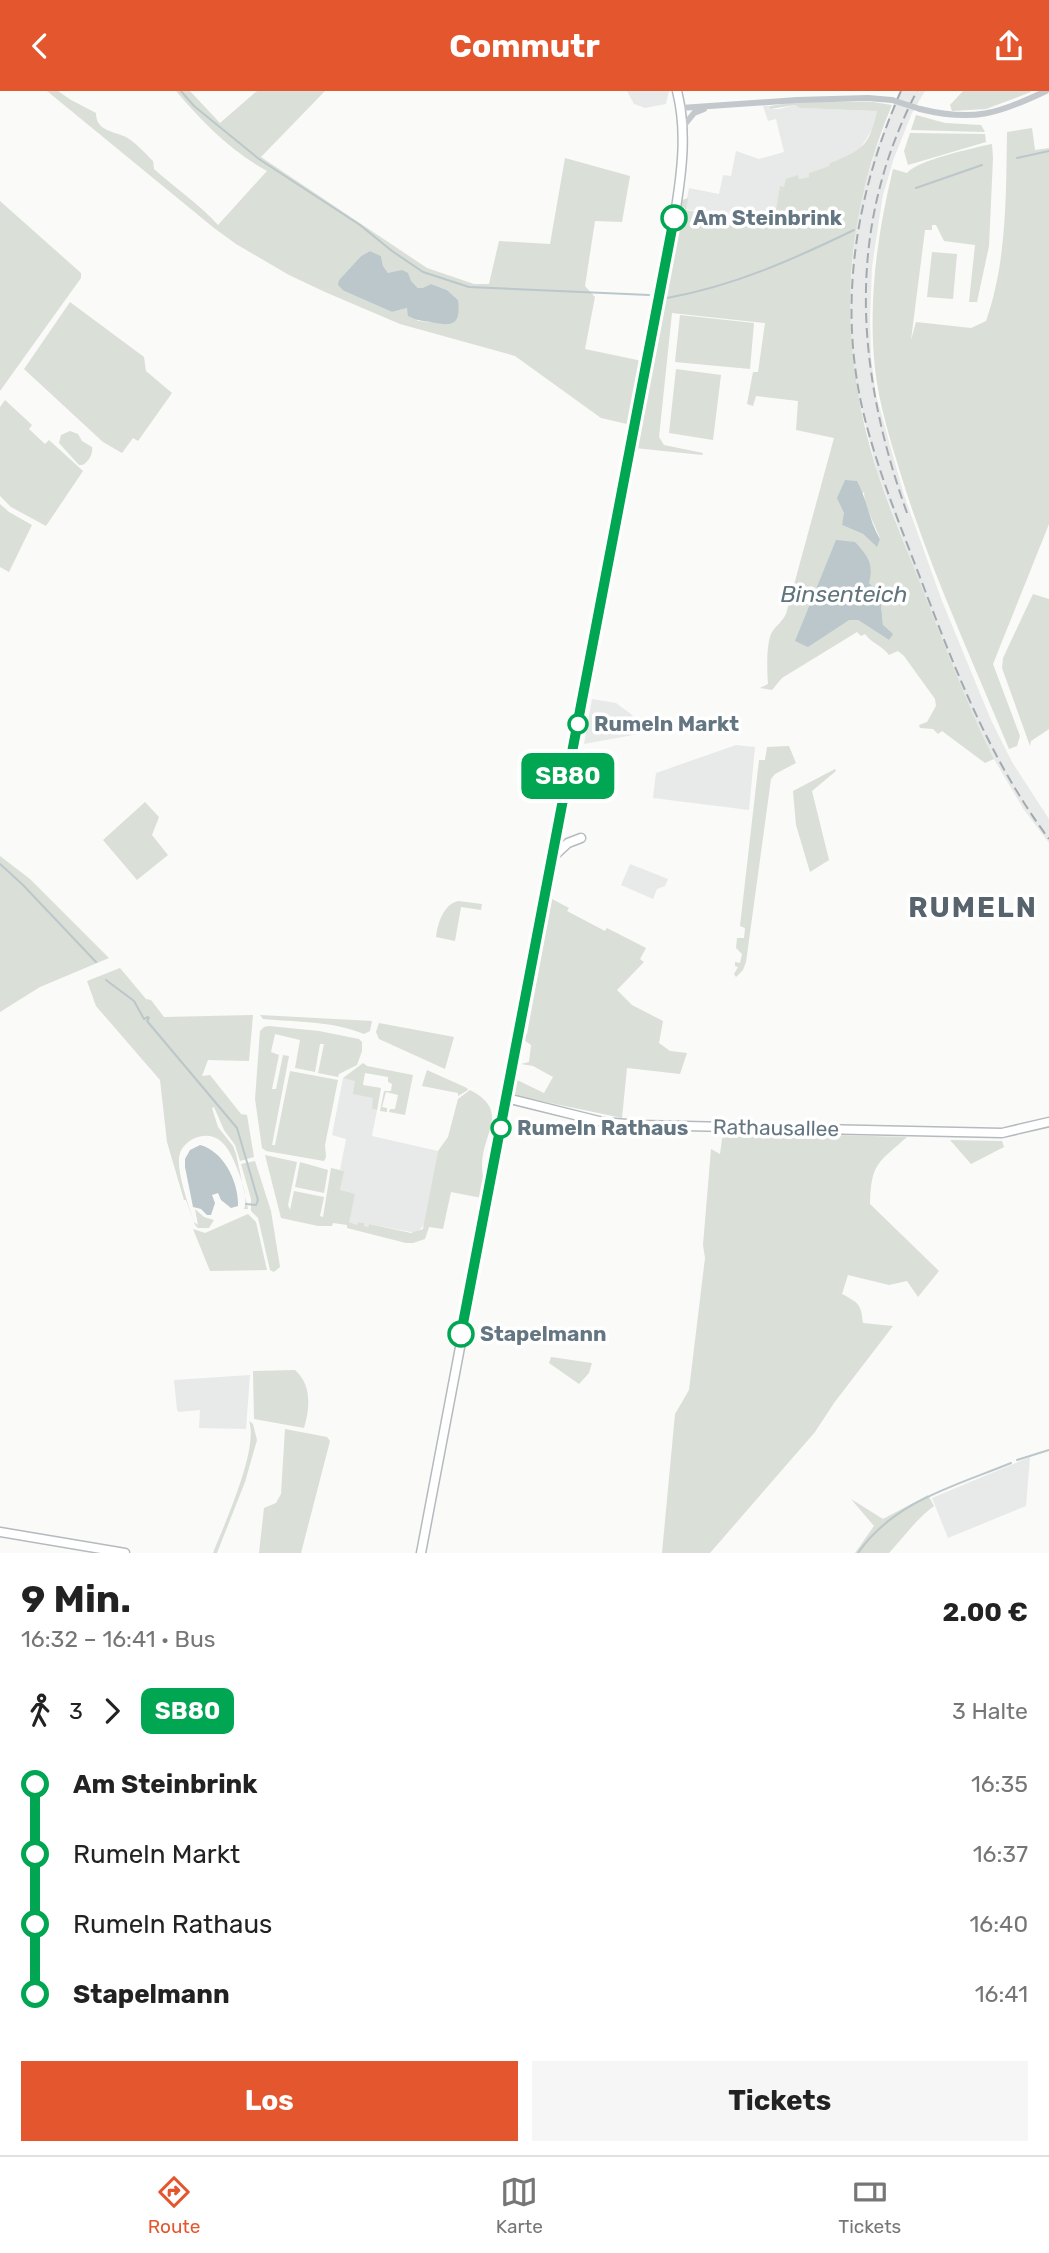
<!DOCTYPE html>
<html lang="de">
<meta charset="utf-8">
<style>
:root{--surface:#fff;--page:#f6f6f6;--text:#222;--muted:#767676;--line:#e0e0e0;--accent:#e4572e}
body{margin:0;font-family:Rubik,sans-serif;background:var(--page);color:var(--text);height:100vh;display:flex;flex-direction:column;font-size:26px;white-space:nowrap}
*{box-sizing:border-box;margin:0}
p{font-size:23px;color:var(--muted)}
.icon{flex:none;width:38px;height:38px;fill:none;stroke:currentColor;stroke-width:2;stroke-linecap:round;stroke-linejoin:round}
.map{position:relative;height:1462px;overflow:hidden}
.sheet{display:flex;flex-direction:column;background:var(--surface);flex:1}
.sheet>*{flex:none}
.badge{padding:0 14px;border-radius:10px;font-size:24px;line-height:46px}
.map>.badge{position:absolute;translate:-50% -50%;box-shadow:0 0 0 4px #fff}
.legs{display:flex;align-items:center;gap:10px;height:77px;padding:0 21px;font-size:23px}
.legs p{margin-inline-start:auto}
.headline{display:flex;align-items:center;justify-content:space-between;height:119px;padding:0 21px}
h1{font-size:38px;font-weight:700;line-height:52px}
.action{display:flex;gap:14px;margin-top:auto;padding:14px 21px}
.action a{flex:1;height:80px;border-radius:0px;background:var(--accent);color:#fff;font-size:28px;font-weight:700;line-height:80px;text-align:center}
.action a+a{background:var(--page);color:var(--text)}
ul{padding:0 21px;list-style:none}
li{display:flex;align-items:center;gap:24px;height:70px;font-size:26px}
li i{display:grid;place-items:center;width:10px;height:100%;margin:0 9px;background:currentColor}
li i::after{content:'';width:18px;height:18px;margin:-9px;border:5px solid;border-radius:50%;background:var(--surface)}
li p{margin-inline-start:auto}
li:first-child i{background:linear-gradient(#0000 50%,currentColor 0)}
li:last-child i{background:linear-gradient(currentColor 50%,#0000 0)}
header{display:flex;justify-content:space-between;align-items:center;height:91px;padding:0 21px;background:var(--accent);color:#fff;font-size:32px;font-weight:700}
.tabs{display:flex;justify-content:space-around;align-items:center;height:98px;border-top:2px solid var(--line);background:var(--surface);font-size:19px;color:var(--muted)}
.tabs a{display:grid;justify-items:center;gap:4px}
.tabs .on{color:var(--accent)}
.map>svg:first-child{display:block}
.built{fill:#e8e9e9}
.green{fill:#dadfd7;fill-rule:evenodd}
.water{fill:#bbc7cb}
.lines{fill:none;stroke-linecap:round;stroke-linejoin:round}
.stream{stroke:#bbc7cb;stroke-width:2}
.major-casing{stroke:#b5babe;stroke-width:11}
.minor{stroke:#c3c8cc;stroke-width:6}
.major{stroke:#fff;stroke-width:8}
.rail{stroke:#a2aab0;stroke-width:2;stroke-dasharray:10 5;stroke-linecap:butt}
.minor-bridge{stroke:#c3c8cc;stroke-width:6}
.line-1-casing{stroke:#fff;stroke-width:16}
.line-1{stroke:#00a651;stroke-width:10}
.stop-1-dot{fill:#fff;stroke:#00a651;stroke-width:3.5}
.labels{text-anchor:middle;stroke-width:7;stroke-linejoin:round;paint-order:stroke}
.stop-label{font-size:21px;font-weight:bold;fill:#657683;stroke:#fff;text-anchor:start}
.street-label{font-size:21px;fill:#657683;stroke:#fff}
.water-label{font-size:23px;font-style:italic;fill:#60757c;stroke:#fff}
.district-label{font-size:28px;font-weight:bold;letter-spacing:2px;fill:#57646e;stroke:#fff}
</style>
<header><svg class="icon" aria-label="back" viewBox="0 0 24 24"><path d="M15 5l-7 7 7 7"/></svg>Commutr<svg class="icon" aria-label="share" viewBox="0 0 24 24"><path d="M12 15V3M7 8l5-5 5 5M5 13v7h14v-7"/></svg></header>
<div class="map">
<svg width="1049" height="1462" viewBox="0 0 1049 1462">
<rect width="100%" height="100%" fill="#fafaf8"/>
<path class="built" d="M 627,0 L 669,0 L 666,13 L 645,17 L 634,13 Z
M 899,0 L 925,0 L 912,22 L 894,67 L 883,104 L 878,136 L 872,176 L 870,227 L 871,266 L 876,304 L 904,404 L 942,510 L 991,629 L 1012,671 L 1049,728 L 1049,752 L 1024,719 L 994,668 L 955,585 L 877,380 L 856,296 L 851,259 L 850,201 L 856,133 L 861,107 L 875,61 Z
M 795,14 L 800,17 L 877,20 L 873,37 L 858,61 L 830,72 L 829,75 L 809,82 L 810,86 L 799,88 L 798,85 L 784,96 L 780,96 L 773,135 L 685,118 L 689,97 L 719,103 L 723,84 L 731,85 L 736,60 L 759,68 L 784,61 L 776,28 L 768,30 L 763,15 L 770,15 L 771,18 L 779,18 Z
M 592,608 L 616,612 L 631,623 L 644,642 L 584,653 Z
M 736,654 L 755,656 L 749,719 L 653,707 L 656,682 Z
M 630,773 L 668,788 L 665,795 L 657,798 L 653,808 L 621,794 Z
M 343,987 L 355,989 L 374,1007 L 372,1018 L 377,1019 L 372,1045 L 438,1060 L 425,1133 L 416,1142 L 369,1133 L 368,1136 L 363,1135 L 364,1132 L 358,1131 L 357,1134 L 349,1131 L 340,1099 L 343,1079 L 340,1079 L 346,1048 L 332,1044 Z
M 250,1284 L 246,1338 L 199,1337 L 200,1319 L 179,1321 L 177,1319 L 174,1289 Z
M 1030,1366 L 1026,1415 L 948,1447 L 932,1407 Z"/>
<path class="green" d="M 47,0 L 58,0 L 71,9 L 96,22 C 96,40 113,40 126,46 C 135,51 145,62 153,70 L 154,78 C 175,97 199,113 218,134 L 267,80 C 232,61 201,30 176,0 L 190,0 L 220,32 L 257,0 L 325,0 L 261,66 L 427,177 L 474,193 L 489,193 L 499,150 L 550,153 L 565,67 L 630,85 L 622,131 L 595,130 L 585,195 L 595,206 L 585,258 L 642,270 L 630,331 L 627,333 L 601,327 L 515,265 L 400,233 L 325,201 L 289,184 L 236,153 L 214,137 ZM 370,160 L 381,165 L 383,175 L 388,182 C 400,182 410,189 418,197 L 423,198 L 431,193 L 447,199 L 458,209 L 430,231 L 418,230 L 407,217 L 392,221 L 344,200 L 339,189 L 361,165 Z
M 963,0 L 1030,0 L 1031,1 L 986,18 L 952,20 L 950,14 Z
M 796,11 L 873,11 L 892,14 C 841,135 838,253 876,377 C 888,414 904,451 918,487 C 942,548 965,609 994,668 L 985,672 L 942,640 L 938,643 L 933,638 L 920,637 L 919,634 L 927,631 L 936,615 L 935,608 L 904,565 L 898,560 L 889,564 C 883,555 871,552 865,543 L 861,545 L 857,541 L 782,587 L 772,599 L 760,597 L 768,593 C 767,581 766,551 772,541 C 777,534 782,531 786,523 L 834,347 L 796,339 L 798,310 L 756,305 L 753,315 L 747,313 L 753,281 L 758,281 L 765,232 L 672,222 L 659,346 L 664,354 L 703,362 L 702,364 L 635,357 L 671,159 L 680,125 L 685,126 L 685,117 L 681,116 L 682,109 L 688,107 L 686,119 L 773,135 L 780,95 L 784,96 L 786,88 L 798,84 L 799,88 L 809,86 L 809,82 L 829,75 L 830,72 C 862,59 869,56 877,20 L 800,17 L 795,14 L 770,18 L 770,15 ZM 864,401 L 865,413 L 880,447 L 876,455 L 863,443 L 842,434 L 845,422 ZM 880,503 L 883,534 L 889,549 L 858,529 L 849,529 Z
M 916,24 L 945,32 L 981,34 L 985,41 L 911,39 Z
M 1032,37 L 1035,59 L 1049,57 L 1049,433 L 993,573 L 1020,645 L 1017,655 L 1009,658 C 971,566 929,476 900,381 C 890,348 879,313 875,278 C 868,210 877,144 893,78 L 907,82 C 918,69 973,57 992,53 L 993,67 L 989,155 L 977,211 L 969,211 L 975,154 L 944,150 L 936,134 L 932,134 L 932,139 L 925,139 L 911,249 L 916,231 L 971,237 L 986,230 C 1007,171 1006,103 1007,41 Z
M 910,42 L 985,43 L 986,51 L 908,74 L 904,60 Z
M 0,110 L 81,182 L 81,187 L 0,300 Z
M 932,161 L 957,163 L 953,208 L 927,206 Z
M 70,211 L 144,266 L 146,280 L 172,302 L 138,350 L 133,347 L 122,362 L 103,351 L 24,278 Z
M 680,224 L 754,232 L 750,278 L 675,271 Z
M 676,278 L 721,284 L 713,349 L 669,342 Z
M 5,309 L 32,334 L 29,338 L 45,353 L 49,349 L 83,380 L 46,435 L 11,416 L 0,405 L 0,316 Z
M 70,340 L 78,343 L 82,350 L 92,356 C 93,363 89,371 82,374 L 79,374 L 59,352 L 61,344 Z
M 0,413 L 9,421 L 32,434 L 9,481 L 0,476 Z
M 1033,503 L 1049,508 L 1049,638 L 1031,650 L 1030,655 L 1002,577 L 1003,567 Z
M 789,655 L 796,672 L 775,683 L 771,688 L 746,871 L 743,879 L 736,886 L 734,883 L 738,876 L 735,875 L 735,871 L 740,872 L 742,863 L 736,857 L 737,847 L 744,847 L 745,837 L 740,835 L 759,669 L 765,669 L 767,656 Z
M 835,678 L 836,680 L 812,700 L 829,769 L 810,781 L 796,734 L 793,700 Z
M 145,711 L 159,726 L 152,744 L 168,764 L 137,789 L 103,749 Z
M 0,765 L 30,788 L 109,867 L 40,896 L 0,921 Z
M 552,808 L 569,817 L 567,820 L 605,840 L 607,837 L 646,857 L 640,868 L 644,871 L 617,899 L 632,914 L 663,930 L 659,952 L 670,960 L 687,962 L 680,983 L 627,977 L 622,1027 L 517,1005 L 512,998 L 515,988 L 544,1002 L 553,986 L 533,975 L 521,973 L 529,971 L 531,954 L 524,949 L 525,943 L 527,943 Z
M 458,810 L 482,813 L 481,819 L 461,816 L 455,850 L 436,846 C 438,832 443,814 458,810 Z
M 120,877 L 146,908 L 151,909 L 164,926 L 253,924 L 249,970 L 208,969 L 202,985 L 210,984 L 241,1023 L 247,1024 L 254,1066 L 240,1070 L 235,1054 L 224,1039 L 214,1016 L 212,1017 L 218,1036 L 233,1055 L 236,1063 L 248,1118 L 244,1118 C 248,1107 243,1093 239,1082 C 231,1061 221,1037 195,1047 C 188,1050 182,1056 180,1062 C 175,1078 189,1115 194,1131 L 198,1134 L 195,1118 L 204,1126 L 214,1129 L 209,1137 L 198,1137 L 195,1134 L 186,1109 L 184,1109 L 167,1051 L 160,989 L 96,915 L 87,890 Z
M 260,924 L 372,930 L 370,940 L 364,943 C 332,930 297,931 263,928 Z
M 379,932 L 454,946 L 445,978 L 379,948 L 376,941 Z
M 269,935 L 319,940 L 359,948 L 362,951 L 362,960 L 357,974 L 339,983 L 338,986 L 318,982 L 324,953 L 320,953 L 315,981 L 295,977 L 300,949 L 275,943 L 271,961 L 279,964 L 272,998 L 276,998 L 283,964 L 289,965 L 272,1054 L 275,1054 L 290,980 L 338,989 L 325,1054 L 326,1066 L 324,1070 L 266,1060 L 262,1057 L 255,1008 L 260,940 L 264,936 Z
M 363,972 L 367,975 L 413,984 L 405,1024 L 389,1021 L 390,1018 L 395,1018 L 398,1004 L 386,1001 L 382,1016 L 387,1017 L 387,1021 L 380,1020 L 384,1000 L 391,1000 L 392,993 L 388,991 L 388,986 L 365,982 L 363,994 L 381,997 L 377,1019 L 372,1018 L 373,1007 L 353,1003 L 355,990 L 343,987 Z
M 427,979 L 467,997 L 468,999 L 458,1005 L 458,1002 L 422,995 Z
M 470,999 C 511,1020 482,1042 482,1074 C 482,1087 486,1092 482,1107 L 451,1101 L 443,1138 L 429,1136 L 425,1148 L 413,1152 L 406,1152 L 347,1137 L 347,1134 L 333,1132 L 332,1135 L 318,1135 L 281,1127 L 265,1064 L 297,1071 L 288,1114 L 290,1119 L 294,1100 L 324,1106 L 320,1125 L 323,1126 L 331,1077 L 344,1080 L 340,1099 L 355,1103 L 349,1131 L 357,1134 L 358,1131 L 364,1132 L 364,1135 L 368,1136 L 369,1133 L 411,1142 L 423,1138 L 438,1060 L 448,1046 L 458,1008 Z
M 723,1041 L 907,1046 C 878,1072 871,1072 870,1113 L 939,1180 L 918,1206 L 907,1190 L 889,1194 L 848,1184 L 842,1203 C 859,1212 861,1213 863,1232 L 893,1235 L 834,1312 L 815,1341 L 710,1462 L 662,1462 L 675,1323 L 689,1299 L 705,1167 L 703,1154 L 711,1058 L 720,1063 Z
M 950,1049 L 1002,1050 L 1004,1056 L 971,1073 Z
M 255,1070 L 271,1120 L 280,1176 L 274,1181 L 270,1179 L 258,1127 L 251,1120 L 251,1108 L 241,1073 Z
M 300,1071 L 328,1079 L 324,1102 L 295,1096 Z
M 248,1123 L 256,1131 L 267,1179 L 210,1180 L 193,1138 L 205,1142 Z
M 551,1266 L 592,1272 L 589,1282 L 579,1293 L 549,1272 Z
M 295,1279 C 312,1294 310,1317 304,1337 L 254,1328 L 253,1280 Z
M 250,1284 L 249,1330 L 253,1333 L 257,1349 L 245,1391 L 217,1462 L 213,1462 C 224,1434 259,1358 249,1330 Z
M 285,1338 L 327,1346 L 330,1350 L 301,1462 L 259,1462 L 264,1417 L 276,1412 L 281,1403 Z
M 928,1404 L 934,1415 C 917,1427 904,1446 889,1462 L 855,1462 L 874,1435 L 851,1408 L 883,1428 Z"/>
<path class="water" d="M 370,160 L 381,165 L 383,175 L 388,182 L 402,179 L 408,182 L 411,190 L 418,197 L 423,197 L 431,193 L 447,199 L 458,209 C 461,234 453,236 431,231 C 422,230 416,229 408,225 L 407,217 L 392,221 L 344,200 L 338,194 L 339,189 L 361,165 Z
M 845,389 L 857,390 C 867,408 869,430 880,448 L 877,456 L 863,443 L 842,434 L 844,422 L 837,407 Z
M 836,449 L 855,451 C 868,465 874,473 869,492 L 880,503 L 883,534 L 893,543 L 889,549 L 858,529 L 849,529 L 808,556 L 795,550 Z
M 200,1054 C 224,1060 239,1092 238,1115 L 231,1117 L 221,1109 L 218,1102 L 212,1104 L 215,1112 L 211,1124 L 207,1124 L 201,1118 L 193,1116 L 185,1076 L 185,1068 L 190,1059 Z"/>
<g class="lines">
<path class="stream" d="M 181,0 L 194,15 L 259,68 L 360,134 L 392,160 L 423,181 L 469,196 L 649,204
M 1017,67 L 1049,60
M 916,97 L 982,74
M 667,207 C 734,195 794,168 854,139
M 0,773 L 23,794 L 96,871
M 106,889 L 134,910 L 144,928 L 148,926
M 149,927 L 147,930 L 237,1037 L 258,1109 L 256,1114 L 246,1113
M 1017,1369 L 1049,1359
M 858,1462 C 894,1410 955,1395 1011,1372"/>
<g class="major-casing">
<path id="major" d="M 554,765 L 568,752 L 581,747
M 506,1007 L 603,1031 L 639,1034 L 1002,1042 L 1049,1031
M 0,1441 L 125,1462
M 421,1462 L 676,117 C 682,79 687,39 677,0"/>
</g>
<path class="minor" d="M 681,17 L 797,9 L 868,7 L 892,9
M 920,18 C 973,31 998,23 1046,0
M 682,37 L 694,22 L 704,18"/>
<use href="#major" class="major"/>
<path class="rail" d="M 901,0 C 857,99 838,208 862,316 C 877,380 903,441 926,502 C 959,589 993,673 1049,748
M 907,422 C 856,279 845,138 917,0"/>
<path class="minor-bridge" d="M 892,9 L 920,18"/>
</g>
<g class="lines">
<g class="line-1-casing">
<path id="line-1" d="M 461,1243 L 674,127"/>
</g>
<use href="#line-1" class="line-1"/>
</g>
<g class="stop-1-dot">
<circle cx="674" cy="127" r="12"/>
<circle cx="578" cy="633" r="9"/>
<circle cx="501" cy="1037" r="9"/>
<circle cx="461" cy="1243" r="12"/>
</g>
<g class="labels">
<g class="stop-label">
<text x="693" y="134">Am Steinbrink</text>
<text x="594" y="640">Rumeln Markt</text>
<text x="517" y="1044">Rumeln Rathaus</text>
<text x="480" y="1250">Stapelmann</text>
</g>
<g class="street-label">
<text transform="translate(776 1037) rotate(1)" y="7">Rathausallee</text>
</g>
<g class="water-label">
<text x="844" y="511">Binsenteich</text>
</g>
<g class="district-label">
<text x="973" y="826">RUMELN</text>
</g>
</g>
</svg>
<b class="badge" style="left:568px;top:685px;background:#00a651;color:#fff">SB80</b>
</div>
<section class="sheet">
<div class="headline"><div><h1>9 Min.</h1><p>16:32 – 16:41 · Bus</p></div><b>2.00 €</b></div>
<div class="legs"><svg class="icon" aria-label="walk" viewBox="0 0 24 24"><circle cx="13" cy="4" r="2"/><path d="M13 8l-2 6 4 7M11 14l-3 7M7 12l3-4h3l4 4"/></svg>3<svg class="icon" aria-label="forward" viewBox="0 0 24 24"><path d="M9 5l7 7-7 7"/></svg><b class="badge" style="background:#00a651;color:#fff">SB80</b><p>3 Halte</p></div>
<ul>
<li><i style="color:#00a651"></i><b>Am Steinbrink</b><p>16:35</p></li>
<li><i style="color:#00a651"></i><span>Rumeln Markt</span><p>16:37</p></li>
<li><i style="color:#00a651"></i><span>Rumeln Rathaus</span><p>16:40</p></li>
<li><i style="color:#00a651"></i><b>Stapelmann</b><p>16:41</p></li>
</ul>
<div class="action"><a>Los</a><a>Tickets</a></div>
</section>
<nav class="tabs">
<a class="on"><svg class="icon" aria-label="directions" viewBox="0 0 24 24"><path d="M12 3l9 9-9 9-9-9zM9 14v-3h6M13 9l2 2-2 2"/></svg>Route</a>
<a><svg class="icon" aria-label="map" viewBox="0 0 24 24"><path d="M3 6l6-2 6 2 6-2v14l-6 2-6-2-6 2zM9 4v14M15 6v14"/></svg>Karte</a>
<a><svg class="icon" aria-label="tickets" viewBox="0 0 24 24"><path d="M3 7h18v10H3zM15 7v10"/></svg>Tickets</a>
</nav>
